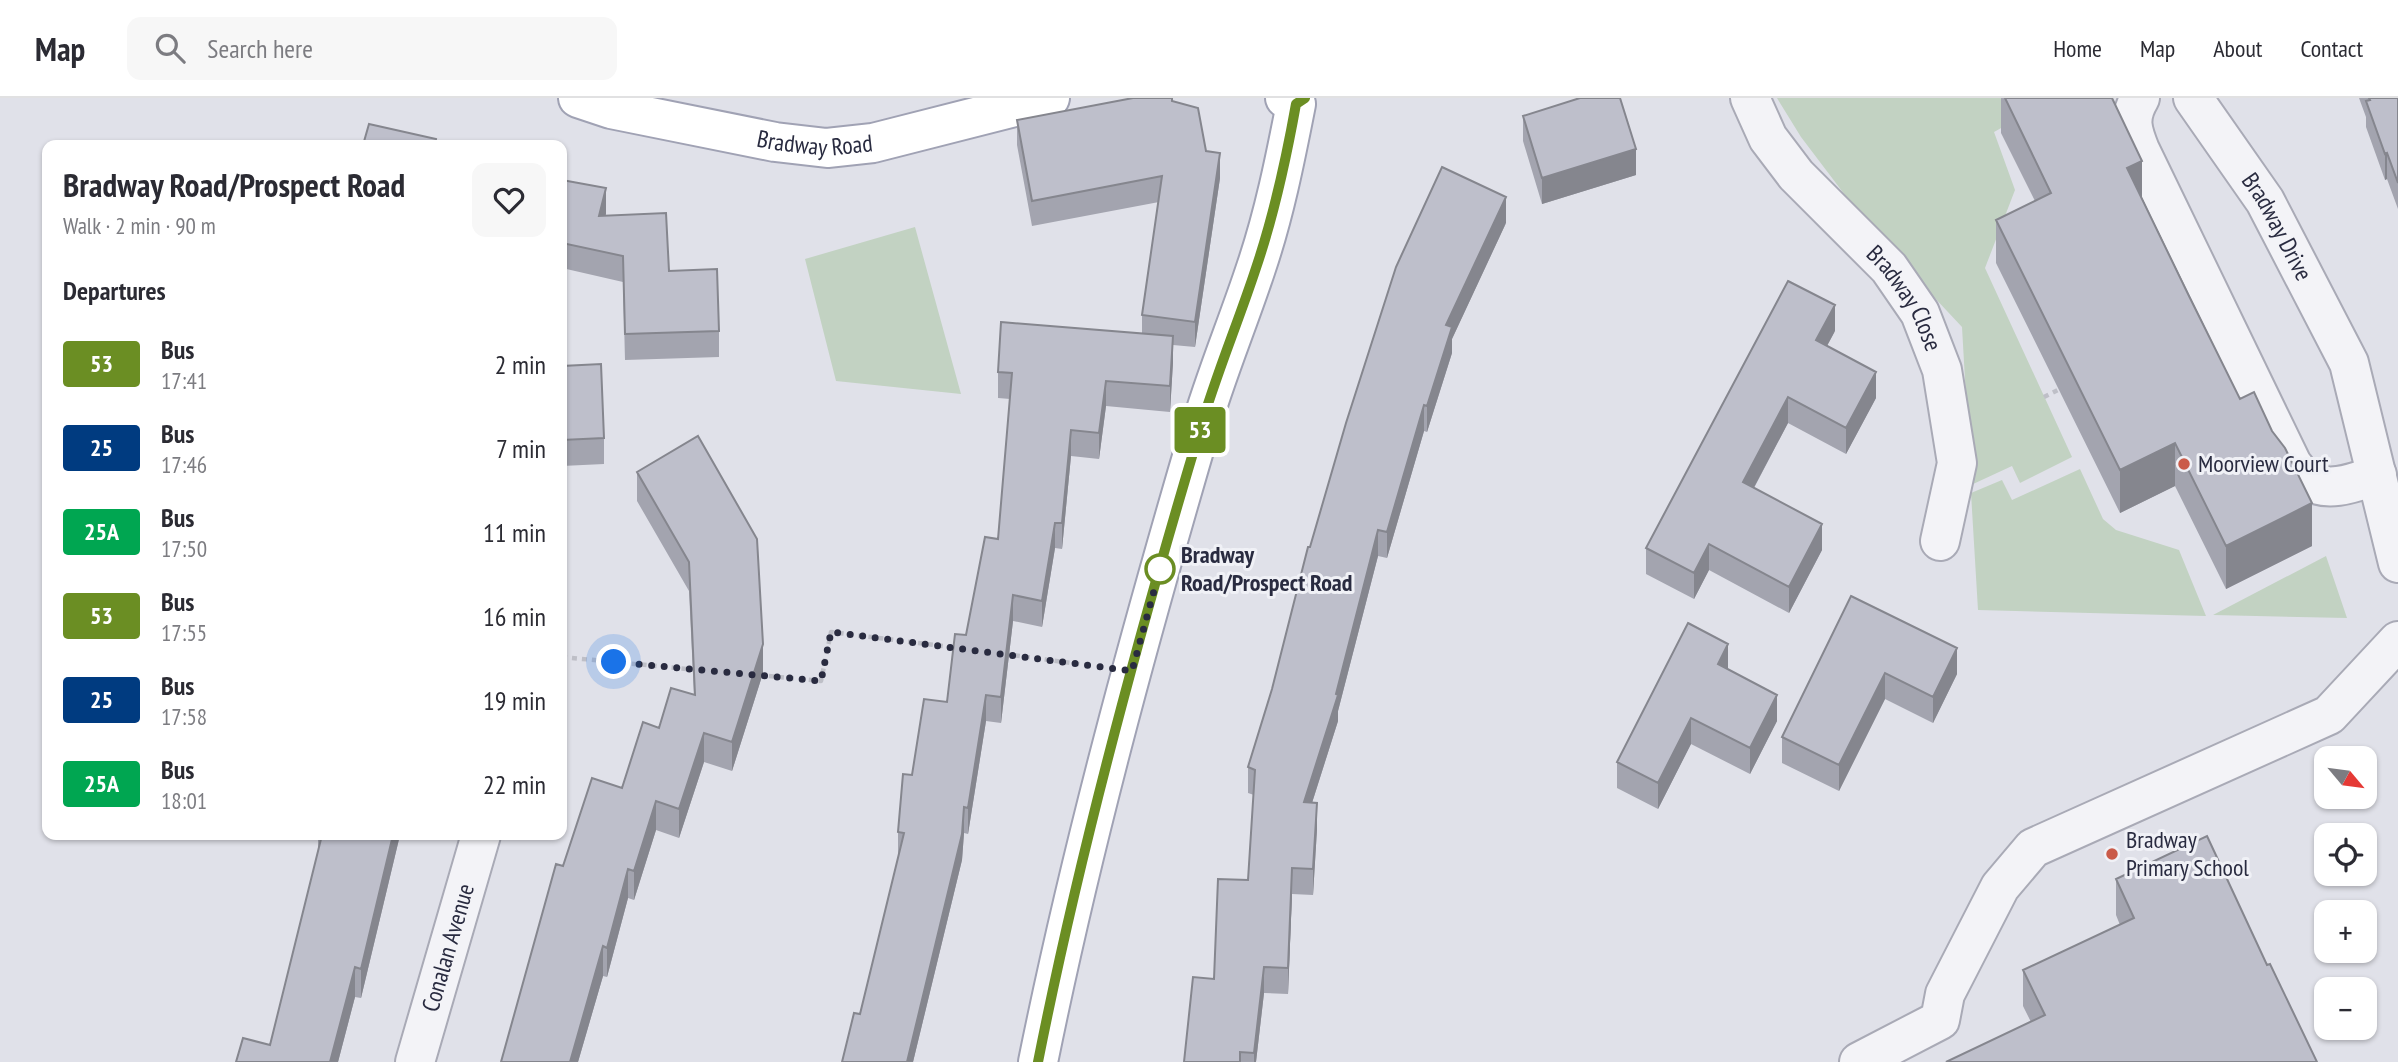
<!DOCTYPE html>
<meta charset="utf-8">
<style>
:root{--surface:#fff;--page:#f7f7f7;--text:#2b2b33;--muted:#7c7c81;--line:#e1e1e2}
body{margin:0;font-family:"PT Sans Narrow",sans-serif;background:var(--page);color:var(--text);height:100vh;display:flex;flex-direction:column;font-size:26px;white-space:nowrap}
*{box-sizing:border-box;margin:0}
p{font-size:23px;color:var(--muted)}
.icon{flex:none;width:38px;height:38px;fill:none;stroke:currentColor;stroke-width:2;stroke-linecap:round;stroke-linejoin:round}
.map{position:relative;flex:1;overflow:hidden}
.panel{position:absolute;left:42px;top:42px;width:525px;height:700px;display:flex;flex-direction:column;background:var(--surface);border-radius:14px;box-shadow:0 2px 5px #0004}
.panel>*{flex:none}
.badge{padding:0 14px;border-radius:5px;font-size:24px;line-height:46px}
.needle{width:46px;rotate:119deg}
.buttons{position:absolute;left:2314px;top:648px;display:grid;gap:14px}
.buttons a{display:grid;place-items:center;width:63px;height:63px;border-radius:14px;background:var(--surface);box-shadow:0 2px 5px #0004;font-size:35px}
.you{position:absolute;width:35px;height:35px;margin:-18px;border:5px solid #fff;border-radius:50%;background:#1a73e8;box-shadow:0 0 0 10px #1a73e833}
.map>.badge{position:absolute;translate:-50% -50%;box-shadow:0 0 0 4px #fff}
h2{padding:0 21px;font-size:26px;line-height:63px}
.round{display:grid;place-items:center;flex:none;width:74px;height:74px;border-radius:14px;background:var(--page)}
.overview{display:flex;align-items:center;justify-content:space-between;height:119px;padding:0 21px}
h1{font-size:33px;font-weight:600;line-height:52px}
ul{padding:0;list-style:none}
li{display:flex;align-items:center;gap:21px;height:84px;padding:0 21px}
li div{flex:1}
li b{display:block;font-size:26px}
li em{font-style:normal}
li .badge{min-width:77px;font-weight:700;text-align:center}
header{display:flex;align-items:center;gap:42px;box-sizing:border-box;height:98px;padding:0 35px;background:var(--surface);border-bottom:2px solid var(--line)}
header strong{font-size:33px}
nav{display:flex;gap:38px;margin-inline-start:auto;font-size:24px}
.search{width:490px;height:63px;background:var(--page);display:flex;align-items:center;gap:18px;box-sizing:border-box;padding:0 24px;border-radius:14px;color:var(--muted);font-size:26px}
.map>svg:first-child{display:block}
.green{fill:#c2d2c2}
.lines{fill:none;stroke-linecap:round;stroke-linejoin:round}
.minor-casing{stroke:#a9aab6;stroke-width:42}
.major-casing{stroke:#a0a2b4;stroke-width:42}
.path{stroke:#bebfc7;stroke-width:4.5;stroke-dasharray:5 5;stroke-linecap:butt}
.minor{stroke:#f3f3f7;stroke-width:38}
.major{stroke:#fff;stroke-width:38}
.wall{fill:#a3a4af}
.shaded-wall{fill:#85868e}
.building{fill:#bebfcb;stroke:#85868e;stroke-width:2}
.line-casing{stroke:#fff;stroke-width:16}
.line{stroke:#6b8e23;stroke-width:10}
.walk{stroke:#292b40;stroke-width:7;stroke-dasharray:0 12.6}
.poi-dot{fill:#ca5b49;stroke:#f0f1f6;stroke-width:2.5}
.stop-dot{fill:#fff;stroke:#6b8e23;stroke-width:3.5}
.labels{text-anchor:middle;stroke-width:6;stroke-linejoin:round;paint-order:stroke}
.street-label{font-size:24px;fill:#292b40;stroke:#f0f1f6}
.poi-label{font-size:24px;fill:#292b40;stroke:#f0f1f6;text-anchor:start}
.stop-label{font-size:24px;font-weight:bold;fill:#292b40;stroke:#f0f1f6;text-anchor:start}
</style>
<header>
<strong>Map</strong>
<div class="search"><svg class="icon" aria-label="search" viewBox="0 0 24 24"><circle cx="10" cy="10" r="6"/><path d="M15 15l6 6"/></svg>Search here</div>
<nav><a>Home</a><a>Map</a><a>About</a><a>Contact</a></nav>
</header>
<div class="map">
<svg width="2398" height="964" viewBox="0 0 2398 964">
<rect width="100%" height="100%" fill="#e0e1e9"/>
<path class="green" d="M 1777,0 L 2055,0 L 1994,34 L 2015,92 L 1985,170 L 2072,359 L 2020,385 L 2012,368 L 1971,387 L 1962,229 L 1873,134 L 1801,39 Z
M 915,129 L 961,296 L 836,283 L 805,161 Z
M 2080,371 L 2103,421 L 2116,432 L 2179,452 L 2206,518 L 1978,512 L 1971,395 L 2002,382 L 2012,402 Z
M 2326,458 L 2347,520 L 2213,517 Z"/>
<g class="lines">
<g class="minor-casing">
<g id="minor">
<path id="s1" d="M 1750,0 L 1768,40 L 1796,77 L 1889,170 L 1920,215 L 1942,272 L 1957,365 L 1940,443"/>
<path d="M 2140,0 C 2128,20 2132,32 2140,52 L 2292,366 C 2296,371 2301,379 2307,382 C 2328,396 2356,384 2377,377"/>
<path id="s2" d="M 2193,0 L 2265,103 L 2349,265 L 2398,465"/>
<path id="s3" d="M 415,964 L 481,737"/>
<path d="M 1859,964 L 1940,922 L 1945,896 L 2000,789 L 2033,750 L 2329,617 L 2398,543"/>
</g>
</g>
<g class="major-casing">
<g id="major">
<path id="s4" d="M 578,0 L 611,11 L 775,44 L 827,50 L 873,45 L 1050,0"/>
<path d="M 1038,964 C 1081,752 1138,543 1199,335 C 1215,279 1238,225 1256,170 C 1274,117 1285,62 1296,6 L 1285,0"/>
</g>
</g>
<path class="path" d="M 2044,299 L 2062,290
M 1005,556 L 1086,567
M 562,559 L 698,572
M 759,577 L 821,583 L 831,534 L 958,550"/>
<use href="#minor" class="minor"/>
<use href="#major" class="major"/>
</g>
<path class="wall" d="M 2001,0 L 2112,0 L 2142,100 L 2312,448 L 2226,491 L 2175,388 L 2120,415 L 1996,165 L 1996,122 L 2035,103 L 2001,35 Z
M 2359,0 L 2398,0 L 2398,111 L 2387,81 L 2385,82 L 2366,29 L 2366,19 Z
M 1172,3 L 1206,53 L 1220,80 L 1195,249 L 1173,247 L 1173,264 L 1170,314 L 1106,308 L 1099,361 L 1071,358 L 1062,451 L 1055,450 L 1042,529 L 1013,523 L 1001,625 L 986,623 L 968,736 L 964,735 L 962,762 L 913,964 L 842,964 L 860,916 L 898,760 L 898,734 L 912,677 L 947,604 L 966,537 L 998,441 L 1010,301 L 998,300 L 998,274 L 1142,236 L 1142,217 L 1159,104 L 1032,128 L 1017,47 L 1017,22 Z
M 1523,18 L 1636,77 L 1542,106 L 1523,43 Z
M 562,82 L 605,117 L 669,173 L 719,233 L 719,259 L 625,262 L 623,184 L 562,170 Z
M 1506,125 L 1452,241 L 1452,255 L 1427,334 L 1424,333 L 1387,460 L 1378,458 L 1338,613 L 1338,623 L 1312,705 L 1317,731 L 1313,797 L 1292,796 L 1288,896 L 1264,895 L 1256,964 L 1184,964 L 1214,881 L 1248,782 L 1254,697 L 1248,695 L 1248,669 L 1272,591 L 1310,449 Z
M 1835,233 L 1827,248 L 1876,300 L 1846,356 L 1788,325 L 1754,390 L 1822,452 L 1789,515 L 1709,472 L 1694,501 L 1646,476 L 1646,450 Z
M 562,268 L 604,340 L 604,366 L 562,368 Z
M 637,374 L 763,575 L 732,673 L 704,664 L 679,740 L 656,732 L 634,802 L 628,800 L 607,879 L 603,878 L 578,964 L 501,964 L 563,768 L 622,690 L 659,630 L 694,597 L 689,493 L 637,403 Z
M 1851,498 L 1957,576 L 1933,625 L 1885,601 L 1839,693 L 1782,665 L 1782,639 Z
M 1728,572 L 1777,623 L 1750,676 L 1691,646 L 1658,711 L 1617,690 L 1617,664 Z
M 318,737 L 400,737 L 361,900 L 355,899 L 338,964 L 236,964 L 270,947 L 318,755 Z
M 2116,781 L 2267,867 L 2031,924 L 2023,908 L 2023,872 L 2120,827 L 2116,817 Z"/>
<path class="shaded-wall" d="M 1636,51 L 1636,77 L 1542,106 L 1542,80 Z
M 1220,55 L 1220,80 L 1195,249 L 1195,224 Z
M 2387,55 L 2387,81 L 2385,82 L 2385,56 Z
M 2142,63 L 2142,106 L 2127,70 Z
M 606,90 L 606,116 L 599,144 L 599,118 Z
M 1506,99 L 1506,125 L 1452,241 L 1452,255 L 1427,334 L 1427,308 L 1446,227 Z
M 1835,207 L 1835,233 L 1816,268 L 1816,242 Z
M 1173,238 L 1173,264 L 1170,314 L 1170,288 Z
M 1876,274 L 1876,300 L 1846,356 L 1846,330 Z
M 1106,283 L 1106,308 L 1099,361 L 1099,335 Z
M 1788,299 L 1788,325 L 1743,410 L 1743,384 Z
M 1424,307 L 1424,333 L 1387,460 L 1387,434 Z
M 1071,332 L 1071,358 L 1062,451 L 1062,425 Z
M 2175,345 L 2175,388 L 2120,415 L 2120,372 Z
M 2312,405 L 2312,448 L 2226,491 L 2226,448 Z
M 1055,425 L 1055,450 L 1042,529 L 1042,503 Z
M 1822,426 L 1822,452 L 1789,515 L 1789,489 Z
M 1378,432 L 1378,458 L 1338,613 L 1338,623 L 1304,730 L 1304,704 L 1336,596 Z
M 1709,446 L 1709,472 L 1694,501 L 1694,475 Z
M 1013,497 L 1013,523 L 1001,625 L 1001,599 Z
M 763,546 L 763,575 L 732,673 L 732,644 Z
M 1728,546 L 1728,572 L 1718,566 Z
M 1957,550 L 1957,576 L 1933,625 L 1933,599 Z
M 1885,575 L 1885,601 L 1839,693 L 1839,667 Z
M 986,597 L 986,623 L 968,736 L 968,710 Z
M 1777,597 L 1777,623 L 1750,676 L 1750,650 Z
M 1691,620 L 1691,646 L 1658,711 L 1658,685 Z
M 704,635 L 704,664 L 679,740 L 679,711 Z
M 656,703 L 656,732 L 634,802 L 634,773 Z
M 1317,705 L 1317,731 L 1313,797 L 1313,771 Z
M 964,709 L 964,735 L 962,762 L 913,964 L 907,964 Z
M 393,737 L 400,737 L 361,900 L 361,871 Z
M 1292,770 L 1292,796 L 1288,896 L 1288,870 Z
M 628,771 L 628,800 L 607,879 L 607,850 Z
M 603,848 L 603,878 L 578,964 L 570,964 Z
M 355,869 L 355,899 L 338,964 L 330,964 Z
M 1264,869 L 1264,895 L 1256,964 L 1254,964 L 1254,955 Z"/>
<path class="building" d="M 1133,0 L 1172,0 L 1172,3 L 1198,10 L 1206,53 L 1220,55 L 1195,224 L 1142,217 L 1162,78 L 1032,103 L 1017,22 Z
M 1580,0 L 1620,0 L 1636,51 L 1542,80 L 1523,18 Z
M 2005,0 L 2112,0 L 2142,63 L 2127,70 L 2189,198 L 2240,301 L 2254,294 L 2272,333 L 2285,350 L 2312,405 L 2226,448 L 2175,345 L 2120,372 L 1996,122 L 2051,95 Z
M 2369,0 L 2398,0 L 2398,85 L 2387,55 L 2385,56 L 2366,3 L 2370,2 Z
M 369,26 L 436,41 L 435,46 L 440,47 L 363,47 Z
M 1442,69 L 1506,99 L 1446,227 L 1452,229 L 1427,308 L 1424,307 L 1387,434 L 1378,432 L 1336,596 L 1338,597 L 1304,704 L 1317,705 L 1313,771 L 1292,770 L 1288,870 L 1264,869 L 1254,955 L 1240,954 L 1240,964 L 1184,964 L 1193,879 L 1214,881 L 1218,781 L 1248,782 L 1255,672 L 1248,669 L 1272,591 L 1308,449 L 1310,449 L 1346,325 L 1396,169 Z
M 562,82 L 606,90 L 599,118 L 666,115 L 669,173 L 717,171 L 719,233 L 625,236 L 623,158 L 562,145 Z
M 1788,183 L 1835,207 L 1816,242 L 1876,274 L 1846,330 L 1788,299 L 1743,384 L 1822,426 L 1789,489 L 1709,446 L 1694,475 L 1646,450 Z
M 1001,224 L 1173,238 L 1170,288 L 1106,283 L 1099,335 L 1071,332 L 1062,425 L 1055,425 L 1042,503 L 1013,497 L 1001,599 L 986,597 L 968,710 L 964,709 L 962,736 L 907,964 L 842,964 L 854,915 L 860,916 L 904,735 L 898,734 L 903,676 L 912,677 L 924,601 L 947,604 L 955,536 L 966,537 L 985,439 L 998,441 L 1012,275 L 998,274 Z
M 601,266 L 604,340 L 562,342 L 562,268 Z
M 698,338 L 757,441 L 763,546 L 732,644 L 704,635 L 679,711 L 656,703 L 634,773 L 628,771 L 607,850 L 603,848 L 570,964 L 501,964 L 556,766 L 563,768 L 592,680 L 622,690 L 643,624 L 659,630 L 671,590 L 695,597 L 689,464 L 637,374 Z
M 1851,498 L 1957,550 L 1933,599 L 1885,575 L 1839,667 L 1782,639 Z
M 1688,525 L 1728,546 L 1718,566 L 1777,597 L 1750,650 L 1691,620 L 1658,685 L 1617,664 Z
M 322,737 L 393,737 L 361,871 L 355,869 L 330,964 L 236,964 L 243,940 L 270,947 Z
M 2207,738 L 2267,867 L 2270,866 L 2317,964 L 1946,964 L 2045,917 L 2023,872 L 2134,820 L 2116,781 Z"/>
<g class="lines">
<g class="line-casing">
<path id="line" d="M 1038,964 C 1080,752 1137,542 1199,335 C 1215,279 1238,225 1256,170 C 1274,117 1286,62 1296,6 L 1305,0"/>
</g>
<use href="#line" class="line"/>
<path class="walk" d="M 614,564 L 821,583 L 831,534 L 1132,573 L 1160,471"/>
</g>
<g class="poi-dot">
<circle cx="2184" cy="366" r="7"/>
<circle cx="2112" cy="756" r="7"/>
</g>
<circle class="stop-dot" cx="1160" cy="471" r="14"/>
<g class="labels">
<g class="street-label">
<text dy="8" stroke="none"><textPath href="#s4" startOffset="242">Bradway Road</textPath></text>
<text dy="8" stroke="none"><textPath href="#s2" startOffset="154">Bradway Drive</textPath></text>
<text dy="8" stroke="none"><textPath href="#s1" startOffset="256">Bradway Close</textPath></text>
<text dy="8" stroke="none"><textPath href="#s3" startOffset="119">Conalan Avenue</textPath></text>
</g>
<g class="poi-label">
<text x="2198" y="374">Moorview Court</text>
<text x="2126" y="750">Bradway<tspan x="2126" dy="28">Primary School</tspan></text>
</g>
<g class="stop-label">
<text x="1181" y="465">Bradway<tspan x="1181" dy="28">Road/Prospect Road</tspan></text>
</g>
</g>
</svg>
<div class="buttons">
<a><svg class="needle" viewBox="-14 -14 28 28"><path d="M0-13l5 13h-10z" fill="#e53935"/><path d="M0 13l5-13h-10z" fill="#7c7c81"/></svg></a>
<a><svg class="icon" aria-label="locate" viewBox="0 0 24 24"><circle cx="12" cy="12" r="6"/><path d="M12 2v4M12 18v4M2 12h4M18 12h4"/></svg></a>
<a>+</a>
<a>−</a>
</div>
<div class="you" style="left:614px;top:564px"></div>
<b class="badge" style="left:1200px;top:332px;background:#6b8e23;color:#fff">53</b>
<section class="panel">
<div class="overview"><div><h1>Bradway Road/Prospect Road</h1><p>Walk · 2 min · 90 m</p></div><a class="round"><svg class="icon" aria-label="heart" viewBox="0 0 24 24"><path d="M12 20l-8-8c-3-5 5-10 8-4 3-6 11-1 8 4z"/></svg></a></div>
<h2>Departures</h2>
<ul>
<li><span class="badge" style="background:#6b8e23;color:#fff">53</span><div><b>Bus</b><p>17:41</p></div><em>2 min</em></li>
<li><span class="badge" style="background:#003b80;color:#fff">25</span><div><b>Bus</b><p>17:46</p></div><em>7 min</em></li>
<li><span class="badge" style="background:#00a651;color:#fff">25A</span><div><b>Bus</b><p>17:50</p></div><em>11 min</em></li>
<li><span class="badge" style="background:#6b8e23;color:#fff">53</span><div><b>Bus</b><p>17:55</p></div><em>16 min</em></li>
<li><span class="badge" style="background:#003b80;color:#fff">25</span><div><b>Bus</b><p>17:58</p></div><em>19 min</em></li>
<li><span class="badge" style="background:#00a651;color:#fff">25A</span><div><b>Bus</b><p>18:01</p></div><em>22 min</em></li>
</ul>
</section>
</div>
